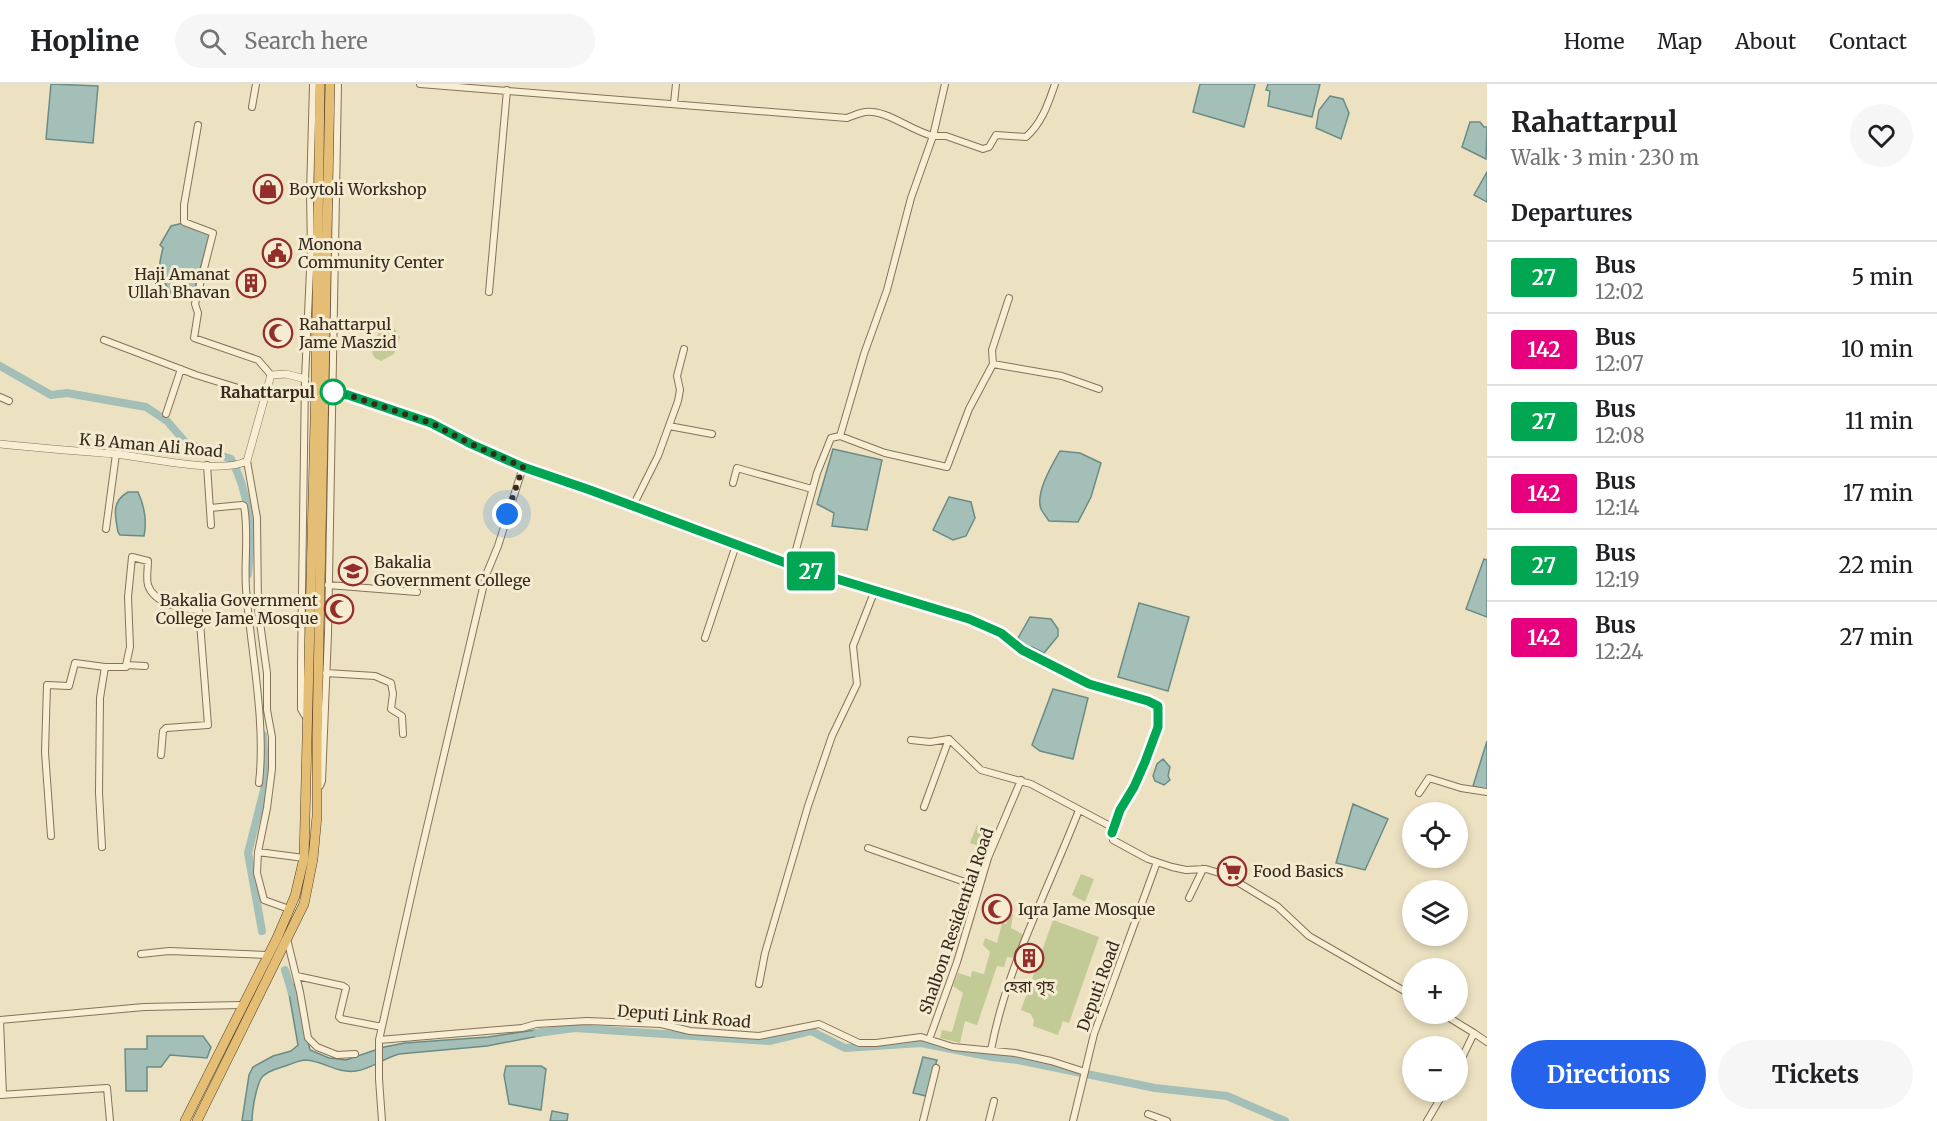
<!DOCTYPE html>
<meta charset="utf-8">
<style>
:root{--surface:#fff;--page:#f6f6f6;--text:#202124;--muted:#757577;--line:#e0e0e0;--accent:#2563eb}
body{margin:0;font-family:Merriweather,"Noto Sans Bengali",serif;background:var(--page);color:var(--text);height:100vh;display:flex;flex-direction:column;font-size:22px;white-space:nowrap}
*{box-sizing:border-box;margin:0}
p{font-size:20px;color:var(--muted)}
.icon{flex:none;width:33px;height:33px;fill:none;stroke:currentColor;stroke-width:2;stroke-linecap:round;stroke-linejoin:round}
.map{position:relative;flex:1;overflow:hidden}
.sheet{display:flex;flex-direction:column;background:var(--surface);width:450px}
.sheet>*{flex:none}
.badge{padding:0 12px;border-radius:4px;font-size:21px;line-height:39px}
.buttons{position:absolute;left:1402px;top:718px;display:grid;gap:12px}
.buttons a{display:grid;place-items:center;width:66px;height:66px;border-radius:50%;background:var(--surface);box-shadow:0 3px 9px #0003;font-size:30px}
.you{position:absolute;width:30px;height:30px;margin:-15px;border:4px solid #fff;border-radius:50%;background:#1a73e8;box-shadow:0 0 0 9px #1a73e833}
.map>.badge{position:absolute;translate:-50% -50%;box-shadow:0 0 0 3px #fff}
h2{padding:0 24px;font-size:22px;line-height:54px}
.round{display:grid;place-items:center;flex:none;width:63px;height:63px;border-radius:32px;background:var(--page)}
.overview{display:flex;align-items:center;justify-content:space-between;height:102px;padding:0 24px}
h1{font-size:28px;font-weight:700;line-height:45px}
.action{display:flex;gap:12px;margin-top:auto;padding:12px 24px}
.action a{flex:1;height:69px;border-radius:36px;background:var(--accent);color:#fff;font-size:24px;font-weight:700;line-height:69px;text-align:center}
.action a+a{background:var(--page);color:var(--text)}
ul{padding:0;list-style:none}
li{display:flex;align-items:center;gap:18px;height:72px;padding:0 24px;border-top:2px solid var(--line)}
li div{flex:1}
li b{display:block;font-size:22px}
li em{font-style:normal}
li .badge{min-width:66px;font-weight:700;text-align:center}
header{display:flex;align-items:center;gap:36px;box-sizing:border-box;height:84px;padding:0 30px;background:var(--surface);border-bottom:2px solid var(--line)}
header strong{font-size:28px}
nav{display:flex;gap:33px;margin-inline-start:auto;font-size:21px}
.search{width:420px;height:54px;background:var(--page);display:flex;align-items:center;gap:15px;box-sizing:border-box;padding:0 21px;border-radius:33px;color:var(--muted);font-size:22px}
main{display:flex;flex:1;min-height:0}
.map>svg:first-child{display:block}
.green{fill:#c2ca95}
.water{fill:#a3bfb8;stroke:#6b8c85;stroke-width:1.5}
.lines{fill:none;stroke-linecap:round;stroke-linejoin:round}
.canal{stroke:#a3bfb8;stroke-width:8}
.minor-casing{stroke:#857259;stroke-width:8}
.tertiary-casing{stroke:#857259;stroke-width:8}
.trunk-casing{stroke:#53402d;stroke-width:10}
.minor{stroke:#f8eed4;stroke-width:6}
.tertiary{stroke:#f8eed4;stroke-width:7}
.trunk{stroke:#e5be76;stroke-width:9}
.line-casing{stroke:#fff;stroke-width:14}
.line{stroke:#00a651;stroke-width:9}
.walk{stroke:#352a1d;stroke-width:6;stroke-dasharray:0 10.8}
.stop-dot{fill:#fff;stroke:#00a651;stroke-width:3}
.labels{text-anchor:middle;stroke-width:6;stroke-linejoin:round;paint-order:stroke}
.poi-label{font-size:16px;fill:#352a1d;stroke:#f4ebd0;text-anchor:start}
.stop-label{font-size:16px;font-weight:bold;fill:#352a1d;stroke:#f4ebd0;text-anchor:end}
.street-label{font-size:16px;fill:#352a1d;stroke:#f4ebd0}
</style>
<header>
<strong>Hopline</strong>
<div class="search"><svg class="icon" aria-label="search" viewBox="0 0 24 24"><circle cx="10" cy="10" r="6"/><path d="M15 15l6 6"/></svg>Search here</div>
<nav><a>Home</a><a>Map</a><a>About</a><a>Contact</a></nav>
</header>
<main>
<div class="map">
<svg width="1487" height="1037" viewBox="0 0 1487 1037">
<rect width="100%" height="100%" fill="#ece1c1"/>
<path class="green" d="M 387,242 L 395,245 L 400,253 L 394,270 L 381,277 L 375,274 L 372,269 L 379,247 Z
M 977,741 L 994,747 L 989,765 L 970,759 Z
M 1081,790 L 1094,795 L 1085,818 L 1072,811 Z
M 1010,829 L 1013,831 L 1011,844 L 1024,851 L 1017,874 L 1007,873 L 1004,883 L 997,882 L 977,941 L 965,937 L 960,959 L 940,954 L 942,946 L 952,948 L 963,909 L 953,902 L 958,889 L 971,893 L 972,887 L 984,890 L 990,868 L 983,861 L 985,854 L 997,859 L 1002,839 L 1006,840 Z
M 1053,836 L 1099,853 L 1069,939 L 1063,937 L 1058,951 L 1033,942 L 1034,937 L 1031,930 L 1021,926 Z"/>
<path class="water" d="M 51,0 L 98,2 L 93,59 L 46,55 Z
M 1200,0 L 1255,0 L 1244,43 L 1193,28 Z
M 1268,0 L 1320,0 L 1312,33 L 1268,22 L 1270,7 L 1266,6 Z
M 1330,12 L 1343,15 L 1349,29 L 1341,55 L 1316,44 L 1319,26 Z
M 1470,38 L 1480,38 L 1484,43 L 1487,43 L 1486,75 L 1462,63 Z
M 1487,88 L 1487,118 L 1474,111 Z
M 183,139 L 210,149 L 192,215 L 171,209 C 158,189 157,187 163,164 L 160,161 L 171,142 Z
M 833,365 L 882,376 L 867,446 L 832,442 L 834,429 L 817,420 Z
M 1060,367 L 1080,369 L 1101,379 L 1091,413 L 1078,438 L 1049,437 C 1047,434 1043,429 1041,425 C 1035,409 1052,381 1060,367 Z
M 128,408 L 138,408 C 144,421 147,437 144,452 L 120,451 L 118,448 C 115,431 111,418 128,408 Z
M 949,413 L 971,418 L 975,434 L 966,452 L 953,456 L 933,446 Z
M 1484,475 L 1487,476 L 1487,533 L 1466,525 Z
M 1139,519 L 1189,533 L 1168,607 L 1118,593 Z
M 1030,533 L 1051,535 L 1058,545 L 1058,552 L 1044,569 L 1032,563 L 1032,568 L 1018,554 Z
M 1053,605 L 1088,614 L 1073,675 L 1040,667 L 1032,661 Z
M 1487,657 L 1487,707 L 1473,702 Z
M 1163,675 L 1170,683 L 1168,692 L 1170,696 L 1164,701 L 1155,697 L 1153,692 L 1157,680 Z
M 1353,720 L 1388,735 L 1365,786 L 1336,779 Z
M 290,899 L 296,902 L 310,966 L 329,974 L 346,976 L 384,963 L 405,959 L 488,953 L 542,945 L 544,951 L 487,962 L 399,970 C 384,974 371,985 356,987 C 338,990 323,977 306,976 C 300,976 294,979 288,981 C 280,984 269,986 263,992 C 256,999 252,1028 252,1037 L 242,1037 L 249,991 L 253,983 L 273,972 L 291,967 L 298,961 L 288,904 Z
M 147,952 L 203,952 L 211,963 L 207,974 L 170,971 L 161,983 L 147,983 L 147,1007 L 126,1007 L 125,965 L 147,965 Z
M 923,973 L 937,976 L 926,1012 L 913,1009 Z
M 506,982 L 541,982 L 546,985 L 541,1026 L 509,1020 L 504,991 Z
M 552,1027 L 568,1030 L 567,1037 L 550,1037 Z"/>
<g class="lines">
<path class="canal" d="M 0,282 L 51,311 L 67,309 L 146,323 L 167,337 L 186,359 L 231,375 C 251,412 252,450 248,490
M 262,847 L 248,769 L 266,698 L 263,651
M 285,886 L 292,909
M 537,949 L 575,944 L 769,957 L 811,947 L 845,964 L 921,959 L 992,973 L 1018,976 L 1155,1004 L 1227,1012 L 1285,1037"/>
<g class="minor-casing">
<path id="minor" d="M 420,0 L 847,34 C 852,32 859,29 865,28 C 886,25 911,47 933,52 L 945,0
M 674,19 L 676,0
M 252,23 L 256,0
M 198,41 L 184,121 L 184,138 L 213,149 L 195,220 L 198,229 L 194,254 L 258,276 L 271,291
M 489,208 L 507,6
M 104,256 L 196,291 L 264,312
M 993,280 L 992,266 L 1009,214
M 328,306 L 431,339 L 471,360 L 523,383 L 590,406 L 794,482 L 969,535 L 1001,549 L 1022,566 L 1089,601 L 1148,617 L 1158,622 L 1158,643 L 1145,678 L 1134,703 L 1120,726 L 1112,749
M 0,313 L 9,317
M 166,330 L 181,285
M 669,342 L 712,350
M 840,352 L 885,369 L 947,383 L 969,325 L 993,280 L 1062,292 L 1099,305
M 247,377 L 257,434 L 258,524 L 267,589 L 267,626 L 272,653 L 272,685 L 267,724 L 258,768 L 257,789 L 264,816 L 289,825
M 207,381 L 211,441
M 733,399 L 737,384 L 812,405
M 633,422 L 658,372 L 678,317 L 680,306 L 677,292 L 684,265
M 210,424 L 242,421 L 244,422 C 249,448 244,478 246,505 C 251,568 266,637 259,699
M 106,445 L 116,370
M 794,482 L 794,473 L 817,389 L 831,354 L 840,352 L 864,270 L 887,206 L 911,114 L 933,52 L 946,52 L 983,65 L 989,63 L 996,51 L 1026,53 C 1042,39 1048,20 1055,0
M 328,501 L 417,508
M 705,554 L 736,461
M 126,581 L 130,563 L 128,513 L 132,473 L 148,477 C 148,484 146,494 148,501 C 154,520 183,525 199,526 L 208,641 L 166,644 L 163,647 L 161,671
M 326,589 L 375,592 L 391,599 L 393,610 L 391,625 L 402,632 L 403,650
M 307,635 L 301,625 L 301,581 L 305,295 L 311,165 L 310,110 L 313,0
M 911,656 L 930,658 L 949,655
M 317,703 L 320,702 L 322,697 L 328,550 L 338,0
M 1419,709 L 1429,694 L 1461,704 L 1487,708
M 924,723 L 949,655 L 981,686 L 1031,700 L 1110,742 L 1113,756 L 1148,775 L 1172,783 L 1186,786 L 1206,785 L 1226,791 L 1277,822 L 1309,852 L 1413,912
M 51,752 L 45,668 L 47,601 L 69,602 L 75,579 L 105,583
M 102,763 L 99,709 L 100,614 L 105,583 L 126,583 L 126,581 L 145,582
M 868,764 L 979,803
M 258,768 L 304,774
M 1189,814 L 1203,785
M 287,855 L 300,908 L 308,954 L 317,963 L 337,971 L 355,970
M 141,870 L 169,867 L 268,871
M 297,892 L 343,902 L 346,904 L 339,933 L 341,935 L 382,943
M 759,900 L 765,869 L 808,722 L 832,652 L 857,600 L 853,562 L 875,506
M 1443,930 L 1474,949
M 0,936 L 144,923 L 242,921
M 0,937 L 3,1011
M 930,953 L 957,878 L 988,774 L 1021,696
M 379,956 L 522,944 L 536,940 L 587,937 L 661,940 L 690,947 L 759,952 L 819,940 L 859,959 L 876,959 L 921,953 L 953,963 L 1015,969 L 1051,977 L 1085,988
M 991,966 C 1007,882 1048,806 1079,726
M 1458,982 L 1474,949 L 1487,958
M 0,1011 L 107,1004 L 110,1037
M 1148,1030 L 1167,1037
M 382,1037 L 379,995 L 379,956 L 416,790 L 486,491 L 498,462 L 523,383
M 923,1037 L 936,984
M 989,1037 L 994,1017
M 1073,1037 L 1094,950 L 1157,778
M 1427,1037 L 1444,1008"/>
</g>
<g class="tertiary-casing">
<path id="tertiary" d="M 0,360 C 38,364 77,367 115,370 C 146,373 221,391 247,377 L 271,291 L 286,290 L 305,295"/>
</g>
<g class="trunk-casing">
<path id="trunk" d="M 185,1037 L 277,854 L 295,812 L 304,774 L 316,298 L 320,0
M 197,1037 L 304,820 L 313,775 L 317,732 L 317,652 L 330,0"/>
</g>
<use href="#minor" class="minor"/>
<use href="#tertiary" class="tertiary"/>
<use href="#trunk" class="trunk"/>
</g>
<g class="lines">
<g class="line-casing">
<path id="line" d="M 333,308 L 348,311 L 431,339 L 471,360 L 523,383 L 590,406 L 794,482 L 969,535 L 1001,549 L 1022,566 L 1089,600 L 1148,617 L 1158,622 L 1158,643 L 1145,678 L 1134,703 L 1120,726 L 1112,749"/>
</g>
<use href="#line" class="line"/>
<path class="walk" d="M 333,308 L 348,311 L 431,339 L 471,360 L 523,383 L 507,430"/>
</g>
<defs>
<g id="shop-ring" transform="scale(1.5)"><circle r="9.5" fill="#f4ebd0" stroke="#932e2b" stroke-width="1.5"/><path d="M-5-2.5h2.3a2.7 3.5 0 0 1 5.4 0H5L5.5 6h-11ZM-1.5-2.5h3a1.5 2.3 0 0 0-3 0Z" fill="#932e2b"/></g>
<g id="civic-ring" transform="scale(1.5)"><circle r="9.5" fill="#f4ebd0" stroke="#932e2b" stroke-width="1.5"/><path d="M-.6-6.5H3V-4.5H.6V-3L4-1V1h2V6H-6V1h2V-1L-.6-3ZM-1.2 2.5V6h2.4V2.5Z" fill="#932e2b"/></g>
<g id="building-ring" transform="scale(1.5)"><circle r="9.5" fill="#f4ebd0" stroke="#932e2b" stroke-width="1.5"/><path d="M-4-6H4V6H1V3H-1V6H-4ZM-2.5-4.3h1.7v1.8h-1.7ZM.8-4.3h1.7v1.8H.8ZM-2.5-1h1.7V.8h-1.7ZM.8-1h1.7V.8H.8Z" fill="#932e2b"/></g>
<g id="mosque-ring" transform="scale(1.5)"><circle r="9.5" fill="#f4ebd0" stroke="#932e2b" stroke-width="1.5"/><path d="M3.5-4.9A6 6 0 1 0 3.5 4.9A5 5 0 1 1 3.5-4.9Z" fill="#932e2b"/></g>
<g id="university-ring" transform="scale(1.5)"><circle r="9.5" fill="#f4ebd0" stroke="#932e2b" stroke-width="1.5"/><path d="M0-5L7-2L0 1L-7-2ZM-4 1L0 2.5L4 1V4Q0 6-4 4Z" fill="#932e2b"/></g>
<g id="supermarket-ring" transform="scale(1.5)"><circle r="9.5" fill="#f4ebd0" stroke="#932e2b" stroke-width="1.5"/><path d="M-6-5.5h2.5l.6 2H6L4.5 2H-2.5L-4.4-4H-6ZM-1.5 3.2a1.3 1.3 0 1 0 .1 0ZM3 3.2a1.3 1.3 0 1 0 .1 0Z" fill="#932e2b"/></g>
</defs>
<g fill-rule="evenodd">
<use href="#shop-ring" x="268" y="105"/>
<use href="#civic-ring" x="277" y="169"/>
<use href="#building-ring" x="251" y="199"/>
<use href="#mosque-ring" x="278" y="249"/>
<use href="#university-ring" x="353" y="487"/>
<use href="#mosque-ring" x="339" y="525"/>
<use href="#supermarket-ring" x="1232" y="787"/>
<use href="#mosque-ring" x="997" y="825"/>
<use href="#building-ring" x="1029" y="874"/>
</g>
<circle class="stop-dot" cx="333" cy="308" r="12"/>
<g class="labels">
<g class="poi-label">
<text x="289" y="111">Boytoli Workshop</text>
<text x="298" y="166">Monona<tspan x="298" dy="18">Community Center</tspan></text>
<text x="230" y="196" text-anchor="end">Haji Amanat<tspan x="230" dy="18">Ullah Bhavan</tspan></text>
<text x="299" y="246">Rahattarpul<tspan x="299" dy="18">Jame Maszid</tspan></text>
<text x="374" y="484">Bakalia<tspan x="374" dy="18">Government College</tspan></text>
<text x="318" y="522" text-anchor="end">Bakalia Government<tspan x="318" dy="18">College Jame Mosque</tspan></text>
<text x="1253" y="793">Food Basics</text>
<text x="1018" y="831">Iqra Jame Mosque</text>
<text x="1029" y="908" text-anchor="middle">হেরা গৃহ</text>
</g>
<g class="stop-label">
<text x="315" y="314">Rahattarpul</text>
</g>
<g class="street-label">
<text transform="translate(151 361) rotate(5)" y="6">K B Aman Ali Road</text>
<text transform="translate(956 837) rotate(-71)" y="6">Shalbon Residential Road</text>
<text transform="translate(1098 902) rotate(-70)" y="6">Deputi Road</text>
<text transform="translate(684 932) rotate(5)" y="6">Deputi Link Road</text>
</g>
</g>
</svg>
<div class="buttons">
<a><svg class="icon" aria-label="locate" viewBox="0 0 24 24"><circle cx="12" cy="12" r="6"/><path d="M12 2v4M12 18v4M2 12h4M18 12h4"/></svg></a>
<a><svg class="icon" aria-label="layers" viewBox="0 0 24 24"><path d="M12 4l9 5-9 5-9-5zM3 14l9 5 9-5"/></svg></a>
<a>+</a>
<a>−</a>
</div>
<div class="you" style="left:507px;top:430px"></div>
<b class="badge" style="left:811px;top:487px;background:#00a651;color:#fff">27</b>
</div>
<section class="sheet">
<div class="overview"><div><h1>Rahattarpul</h1><p>Walk · 3 min · 230 m</p></div><a class="round"><svg class="icon" aria-label="heart" viewBox="0 0 24 24"><path d="M12 20l-8-8c-3-5 5-10 8-4 3-6 11-1 8 4z"/></svg></a></div>
<h2>Departures</h2>
<ul>
<li><span class="badge" style="background:#00a651;color:#fff">27</span><div><b>Bus</b><p>12:02</p></div><em>5 min</em></li>
<li><span class="badge" style="background:#e6007e;color:#fff">142</span><div><b>Bus</b><p>12:07</p></div><em>10 min</em></li>
<li><span class="badge" style="background:#00a651;color:#fff">27</span><div><b>Bus</b><p>12:08</p></div><em>11 min</em></li>
<li><span class="badge" style="background:#e6007e;color:#fff">142</span><div><b>Bus</b><p>12:14</p></div><em>17 min</em></li>
<li><span class="badge" style="background:#00a651;color:#fff">27</span><div><b>Bus</b><p>12:19</p></div><em>22 min</em></li>
<li><span class="badge" style="background:#e6007e;color:#fff">142</span><div><b>Bus</b><p>12:24</p></div><em>27 min</em></li>
</ul>
<div class="action"><a>Directions</a><a>Tickets</a></div>
</section>
</main>
